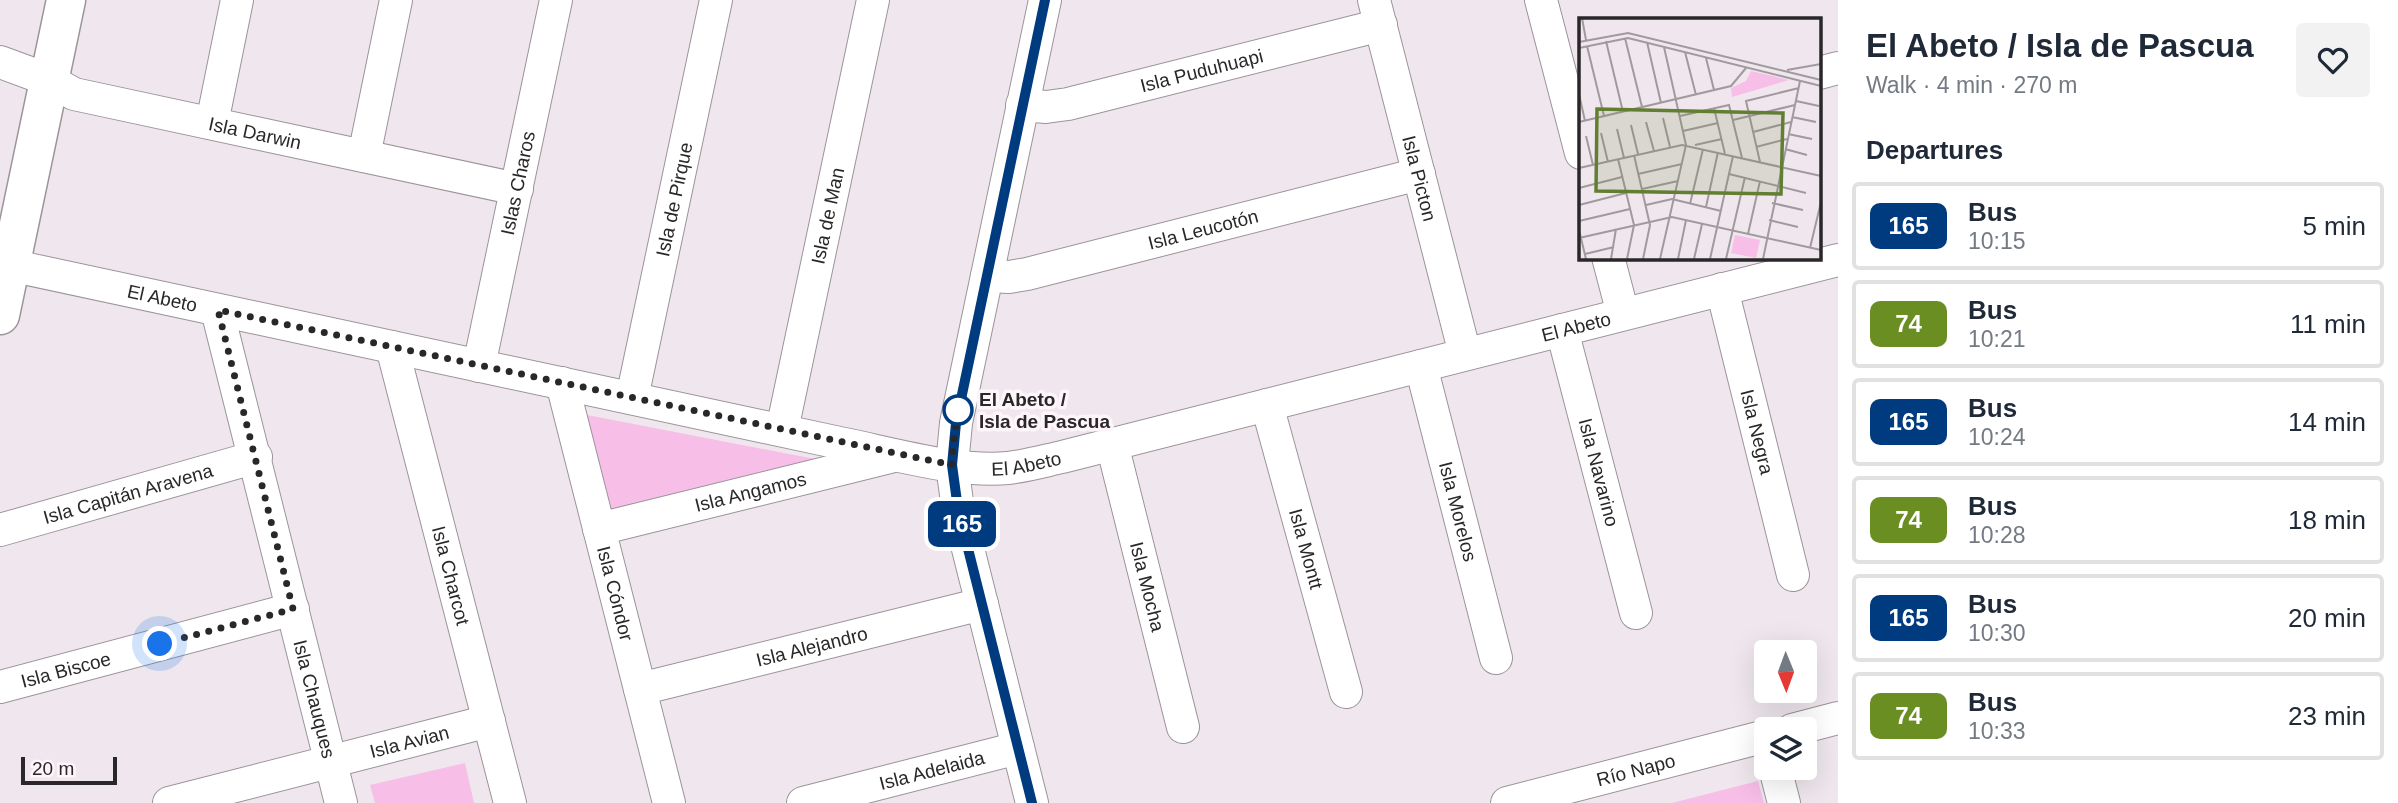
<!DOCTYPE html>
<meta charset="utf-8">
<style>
:root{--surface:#fff;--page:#f2f2f3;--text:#1f2937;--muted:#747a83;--line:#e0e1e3}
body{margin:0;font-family:Arial,sans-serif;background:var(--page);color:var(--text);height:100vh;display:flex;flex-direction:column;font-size:26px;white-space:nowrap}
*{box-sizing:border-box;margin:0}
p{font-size:23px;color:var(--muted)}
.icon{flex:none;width:38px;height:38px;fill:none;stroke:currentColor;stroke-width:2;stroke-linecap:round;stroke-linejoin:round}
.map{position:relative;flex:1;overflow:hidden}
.panel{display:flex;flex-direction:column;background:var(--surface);width:560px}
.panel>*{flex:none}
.badge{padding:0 14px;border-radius:10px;font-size:24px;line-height:46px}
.needle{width:46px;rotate:179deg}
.tools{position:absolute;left:1754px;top:640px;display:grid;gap:14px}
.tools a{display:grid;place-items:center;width:63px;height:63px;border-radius:7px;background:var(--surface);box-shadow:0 7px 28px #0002;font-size:35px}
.scale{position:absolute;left:21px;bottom:18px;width:96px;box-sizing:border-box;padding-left:7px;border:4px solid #2a2729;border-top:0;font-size:19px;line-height:24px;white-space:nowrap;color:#2a2729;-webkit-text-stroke:5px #fdf5fa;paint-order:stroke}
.you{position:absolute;width:35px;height:35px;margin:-18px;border:5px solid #fff;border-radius:50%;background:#1a73e8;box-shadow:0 0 0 10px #1a73e833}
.map>.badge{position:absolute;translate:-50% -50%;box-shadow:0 0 0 4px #fff}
h2{padding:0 28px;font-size:26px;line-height:63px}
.round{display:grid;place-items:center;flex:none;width:74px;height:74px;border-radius:7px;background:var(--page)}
.headline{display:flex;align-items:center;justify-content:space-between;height:119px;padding:0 28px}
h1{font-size:33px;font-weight:700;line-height:52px}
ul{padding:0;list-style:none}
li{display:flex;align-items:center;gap:21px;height:88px;margin:0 14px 10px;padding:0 14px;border:4px solid var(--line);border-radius:7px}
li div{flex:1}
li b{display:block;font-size:26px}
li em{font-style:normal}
li .badge{min-width:77px;font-weight:700;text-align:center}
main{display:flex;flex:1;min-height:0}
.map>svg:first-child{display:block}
.green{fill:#f7bee7}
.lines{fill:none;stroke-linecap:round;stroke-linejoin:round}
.minor-casing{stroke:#9b9499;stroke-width:34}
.tertiary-casing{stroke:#9b9499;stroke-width:41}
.minor{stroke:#fff;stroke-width:32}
.tertiary{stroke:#fff;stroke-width:38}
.line-casing{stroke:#fff;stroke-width:16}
.line{stroke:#003b80;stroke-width:10}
.walk{stroke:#2a2729;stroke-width:7;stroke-dasharray:0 12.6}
.stop-dot{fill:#fff;stroke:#003b80;stroke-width:3.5}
.labels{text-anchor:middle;stroke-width:7;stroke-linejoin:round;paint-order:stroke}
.street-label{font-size:19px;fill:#2a2729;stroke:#fdf5fa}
.stop-label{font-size:19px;font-weight:bold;fill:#2a2729;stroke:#fdf5fa;text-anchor:start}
.inset-road{fill:none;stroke:#a09a9f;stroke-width:2}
.view{fill:#627e32;fill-opacity:0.15;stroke:#627e32;stroke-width:3.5}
.inset-edge{fill:none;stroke:#2a2729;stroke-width:3.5}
</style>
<main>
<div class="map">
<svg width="1838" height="803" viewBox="0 0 1838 803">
<rect width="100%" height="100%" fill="#efe7ed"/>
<path class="green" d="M 582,414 L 815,459 L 609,515 Z
M 465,763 L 474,803 L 375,803 L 370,785 Z
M 1758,781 L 1764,803 L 1672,803 Z"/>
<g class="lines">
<g class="minor-casing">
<g id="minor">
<path id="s1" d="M 1374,0 L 1465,354"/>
<path d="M 1541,0 L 1581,153"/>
<path id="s2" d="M 0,62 L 49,80 L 74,94 L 517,189"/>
<path d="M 1819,73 L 1838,68"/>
<path id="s3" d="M 1022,105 L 1046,107 L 1068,104 L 1381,25"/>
<path d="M 212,123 L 237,0"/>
<path d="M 364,156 L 396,0"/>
<path d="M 1608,257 L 1623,314"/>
<path id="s4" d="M 0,263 L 835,442 C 886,452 957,473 1008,468 C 1026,466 1044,461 1062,457 L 1838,260"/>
<path id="s5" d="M 987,276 L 1009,277 L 1027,274 L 1419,174"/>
<path id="s6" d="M 1722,289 L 1793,575"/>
<path id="s7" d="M 217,310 L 341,803"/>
<path id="s8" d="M 1562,330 L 1636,613"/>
<path id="s9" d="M 392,347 L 510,803"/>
<path id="s10" d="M 479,366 L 556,0"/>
<path id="s11" d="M 1421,366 L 1496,658"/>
<path id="s12" d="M 562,383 L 669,803"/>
<path id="s13" d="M 632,398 L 716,0"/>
<path id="s14" d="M 1267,405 L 1346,692"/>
<path id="s15" d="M 782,430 L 873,0"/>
<path id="s16" d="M 1112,444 L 1183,727"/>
<path id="s17" d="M 599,529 L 890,457"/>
<path id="s18" d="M 0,530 L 256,457"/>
<path id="s19" d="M 0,687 L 293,609"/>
<path id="s20" d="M 640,689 L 982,604"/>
<path d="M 1792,730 L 1838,718"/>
<path d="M 1775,768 L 1784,803"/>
<path id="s21" d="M 169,803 L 489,721"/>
<path id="s22" d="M 803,803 L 1018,748"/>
<path d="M 1032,803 L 958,509 L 952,465 L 956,423 L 1045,0"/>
<path id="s23" d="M 1507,803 L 1766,736"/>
</g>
</g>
<g class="tertiary-casing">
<path id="tertiary" d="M 0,315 L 66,0"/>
</g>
<use href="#minor" class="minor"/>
<use href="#tertiary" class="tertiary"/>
</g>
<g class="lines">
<g class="line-casing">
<path id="line" d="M 1032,803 L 958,509 L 952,465 L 956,423 L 1045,0"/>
</g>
<use href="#line" class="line"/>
<path class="walk" d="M 160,644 L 293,609 L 218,310 L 952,465 L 953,443 L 961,398 L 958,410"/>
</g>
<circle class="stop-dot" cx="958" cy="410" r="14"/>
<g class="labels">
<g class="street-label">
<text dy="7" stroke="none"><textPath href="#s3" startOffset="184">Isla Puduhuapi</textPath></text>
<text dy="7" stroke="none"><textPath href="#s2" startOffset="266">Isla Darwin</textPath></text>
<text dy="7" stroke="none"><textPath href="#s1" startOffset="184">Isla Picton</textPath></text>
<text dy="7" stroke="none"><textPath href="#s10" startOffset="187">Islas Charos</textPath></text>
<text dy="7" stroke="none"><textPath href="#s13" startOffset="203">Isla de Pirque</textPath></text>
<text dy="7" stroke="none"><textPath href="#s15" startOffset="219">Isla de Man</textPath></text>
<text dy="7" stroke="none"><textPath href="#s5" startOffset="222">Isla Leucotón</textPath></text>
<text dy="7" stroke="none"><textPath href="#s4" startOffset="166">El Abeto</textPath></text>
<text dy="7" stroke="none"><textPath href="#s4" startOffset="1615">El Abeto</textPath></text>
<text dy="7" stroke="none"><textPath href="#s6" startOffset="147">Isla Negra</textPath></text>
<text dy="7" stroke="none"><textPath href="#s4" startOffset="1048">El Abeto</textPath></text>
<text dy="7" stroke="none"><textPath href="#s8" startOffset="147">Isla Navarino</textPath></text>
<text dy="7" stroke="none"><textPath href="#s17" startOffset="156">Isla Angamos</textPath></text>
<text dy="7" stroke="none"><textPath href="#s18" startOffset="133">Isla Capitán Aravena</textPath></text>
<text dy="7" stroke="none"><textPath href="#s11" startOffset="150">Isla Morelos</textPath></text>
<text dy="7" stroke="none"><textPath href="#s14" startOffset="149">Isla Montt</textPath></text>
<text dy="7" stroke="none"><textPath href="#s9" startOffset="236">Isla Charcot</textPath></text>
<text dy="7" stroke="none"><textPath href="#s16" startOffset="147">Isla Mocha</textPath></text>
<text dy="7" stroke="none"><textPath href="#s12" startOffset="217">Isla Cóndor</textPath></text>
<text dy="7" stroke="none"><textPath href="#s20" startOffset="177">Isla Alejandro</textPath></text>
<text dy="7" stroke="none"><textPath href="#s19" startOffset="68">Isla Biscoe</textPath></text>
<text dy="7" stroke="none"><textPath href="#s7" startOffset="401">Isla Chauques</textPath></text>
<text dy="7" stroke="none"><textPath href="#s21" startOffset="248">Isla Avian</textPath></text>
<text dy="7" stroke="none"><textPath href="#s22" startOffset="133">Isla Adelaida</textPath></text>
<text dy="7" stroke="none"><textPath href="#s23" startOffset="133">Río Napo</textPath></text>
</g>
<g class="stop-label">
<text x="979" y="406">El Abeto /<tspan x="979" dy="22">Isla de Pascua</tspan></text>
</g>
</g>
<g transform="translate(1579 18)">
<rect width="242" height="242" fill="#efe7ed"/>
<path d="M 172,53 L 210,62 L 153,79 L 152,70 L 167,63 ZM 156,217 L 181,222 L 177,240 L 152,235 Z" fill="#f7bee7"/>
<path class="inset-road" d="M 3,0 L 7,22M 46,20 L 63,89M 27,23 L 44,94M 0,24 L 49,15 L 242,62M 68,24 L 82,85M 8,28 L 25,98M 0,30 L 49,20 L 242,68M 106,34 L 117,77M 127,40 L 135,72M 208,52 L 242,46M 0,76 L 6,103M 217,83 L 240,88M 135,90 L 146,136M 101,98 L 150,87 L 163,140M 213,99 L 237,104M 84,100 L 91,129M 154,102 L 216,87M 0,104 L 152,68 L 167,50M 67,104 L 75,133M 52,107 L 59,136M 38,111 L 45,140M 104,113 L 139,105M 174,114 L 212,104M 22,115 L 29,144M 209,116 L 233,121M 7,118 L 14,147M 116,127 L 143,121M 177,129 L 208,121M 206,131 L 228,137M 55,137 L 71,207 L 64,241M 39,141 L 55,207 L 48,241M 181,144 L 167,83 L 220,70M 0,150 L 103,127 L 242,158M 59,156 L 103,146M 150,156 L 227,175M 0,170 L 43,159M 63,171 L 99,163M 193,185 L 224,192M 111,186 L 124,131M 0,187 L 47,175M 67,187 L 93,181 L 142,193M 127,189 L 139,134M 190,202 L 219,209M 0,203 L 51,191M 0,212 L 7,241M 169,216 L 181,163M 0,220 L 93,199 L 242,232M 231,230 L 242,184M 6,236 L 35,229M 32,241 L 37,211M 81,241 L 107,127 L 85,29M 99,241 L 107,202M 115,241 L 123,206M 131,241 L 154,138M 147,241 L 166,159M 184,241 L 221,63"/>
<path class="view" d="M 18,91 L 204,95 L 202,176 L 17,173 Z"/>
<rect width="242" height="242" class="inset-edge"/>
</g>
</svg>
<div class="tools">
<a><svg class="needle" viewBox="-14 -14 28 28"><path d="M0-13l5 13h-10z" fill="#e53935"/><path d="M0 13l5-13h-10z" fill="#747a83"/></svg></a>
<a><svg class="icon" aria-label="layers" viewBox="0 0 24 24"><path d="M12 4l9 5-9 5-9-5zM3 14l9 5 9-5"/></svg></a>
</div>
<div class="scale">20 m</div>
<div class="you" style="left:160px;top:644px"></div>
<b class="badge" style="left:962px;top:524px;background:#003b80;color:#fff">165</b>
</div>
<section class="panel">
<div class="headline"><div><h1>El Abeto / Isla de Pascua</h1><p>Walk · 4 min · 270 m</p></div><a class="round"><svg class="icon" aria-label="heart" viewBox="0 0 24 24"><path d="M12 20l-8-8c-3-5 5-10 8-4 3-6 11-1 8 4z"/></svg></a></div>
<h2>Departures</h2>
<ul>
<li><span class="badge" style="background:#003b80;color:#fff">165</span><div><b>Bus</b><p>10:15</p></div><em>5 min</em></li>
<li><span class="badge" style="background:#6b8e23;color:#fff">74</span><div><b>Bus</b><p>10:21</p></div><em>11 min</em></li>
<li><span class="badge" style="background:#003b80;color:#fff">165</span><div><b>Bus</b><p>10:24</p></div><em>14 min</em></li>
<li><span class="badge" style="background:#6b8e23;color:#fff">74</span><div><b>Bus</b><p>10:28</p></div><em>18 min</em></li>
<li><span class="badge" style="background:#003b80;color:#fff">165</span><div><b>Bus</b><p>10:30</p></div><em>20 min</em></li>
<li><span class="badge" style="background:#6b8e23;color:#fff">74</span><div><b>Bus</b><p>10:33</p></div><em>23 min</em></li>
</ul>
</section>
</main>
